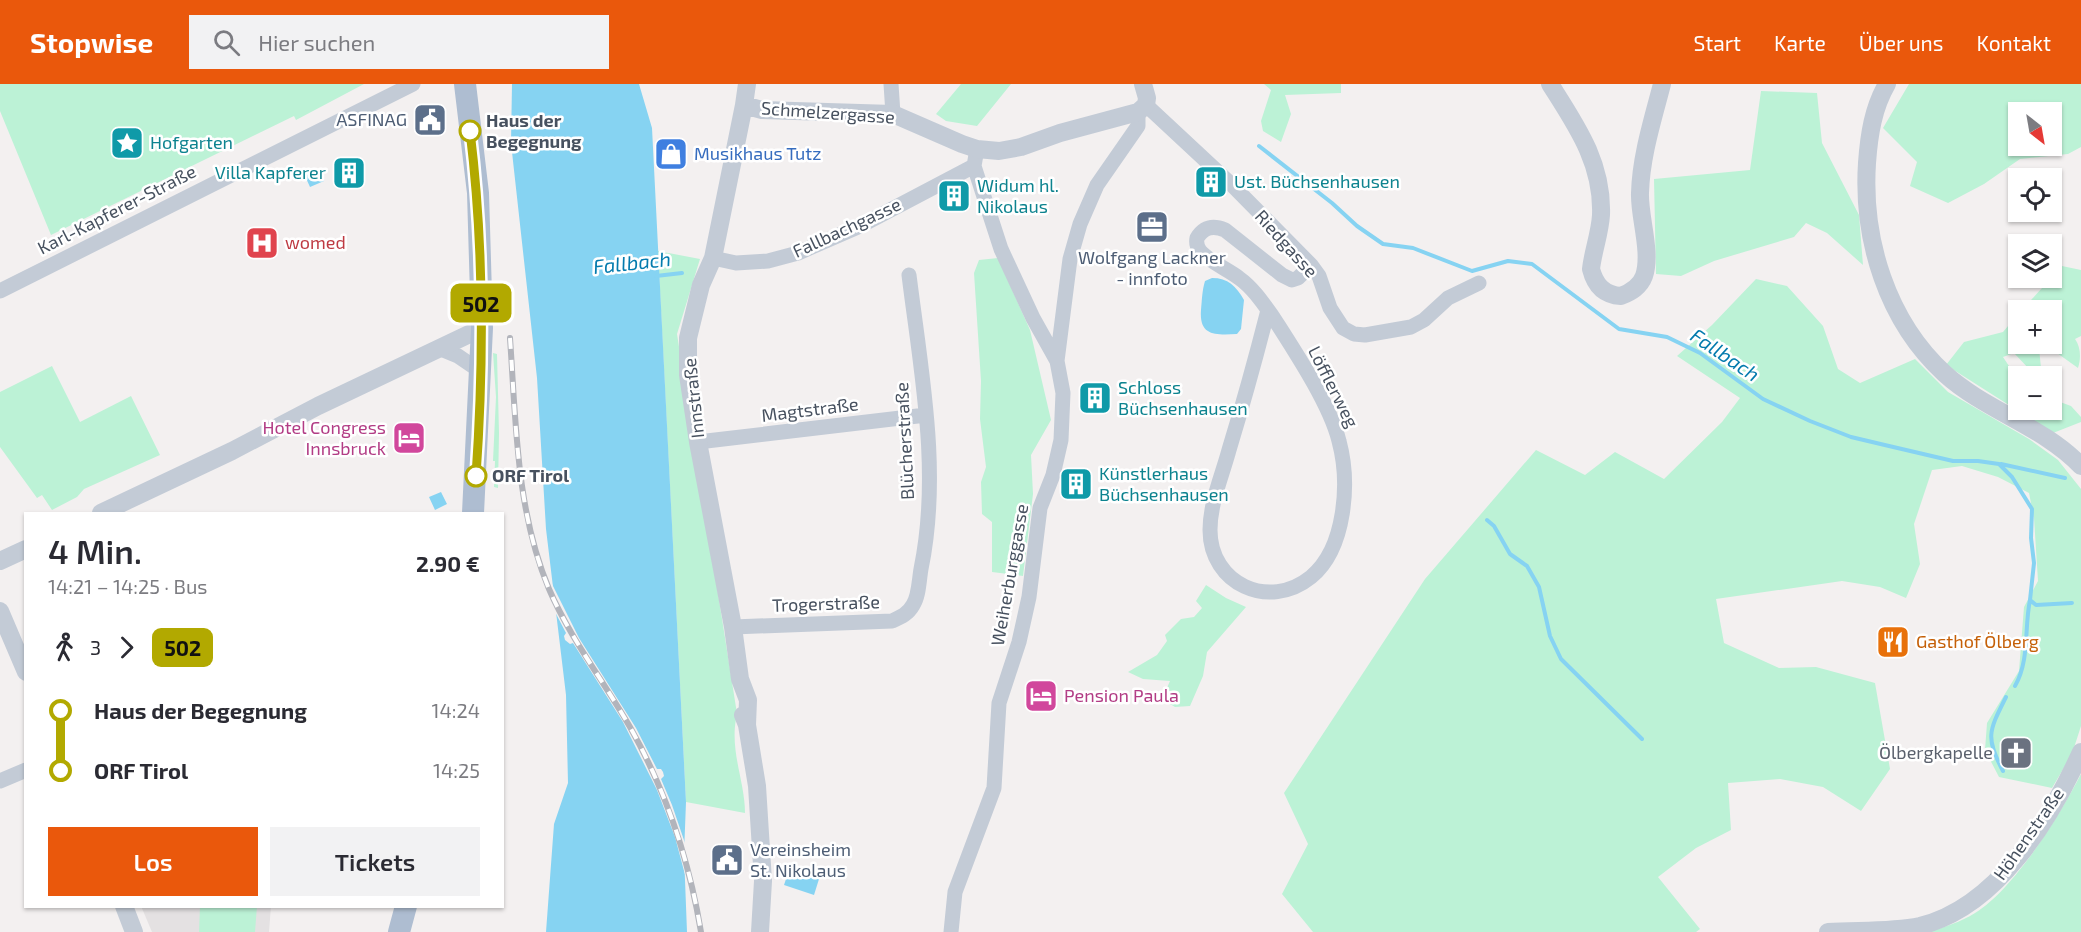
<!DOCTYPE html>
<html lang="de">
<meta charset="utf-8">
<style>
:root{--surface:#fff;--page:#f2f2f3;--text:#2b2b33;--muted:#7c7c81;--accent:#ea580c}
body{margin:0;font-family:"Exo 2",sans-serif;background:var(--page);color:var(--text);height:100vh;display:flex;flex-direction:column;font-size:22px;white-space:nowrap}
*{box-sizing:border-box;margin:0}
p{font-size:20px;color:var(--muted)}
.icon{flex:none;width:33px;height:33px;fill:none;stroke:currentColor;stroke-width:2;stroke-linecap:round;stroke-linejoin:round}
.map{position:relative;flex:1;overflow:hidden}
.sheet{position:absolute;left:24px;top:428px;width:480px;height:396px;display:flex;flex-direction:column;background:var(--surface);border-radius:0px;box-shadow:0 2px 4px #0004}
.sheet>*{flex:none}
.badge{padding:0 12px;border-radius:9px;font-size:21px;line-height:39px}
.needle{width:39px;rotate:149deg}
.fabs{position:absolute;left:2008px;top:18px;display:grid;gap:12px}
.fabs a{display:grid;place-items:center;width:54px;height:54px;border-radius:0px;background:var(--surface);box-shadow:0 2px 4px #0004;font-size:30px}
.map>.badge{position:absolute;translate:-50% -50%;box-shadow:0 0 0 3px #fff}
.legs{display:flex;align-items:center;gap:9px;height:66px;padding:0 24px;font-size:20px}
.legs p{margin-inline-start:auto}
.head{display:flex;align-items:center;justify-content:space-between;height:102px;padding:0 24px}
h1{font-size:33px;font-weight:600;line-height:45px}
.cta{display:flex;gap:12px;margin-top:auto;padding:12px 24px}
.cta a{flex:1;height:69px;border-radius:0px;background:var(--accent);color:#fff;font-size:24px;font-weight:600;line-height:69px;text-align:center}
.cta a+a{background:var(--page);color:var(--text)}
ul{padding:0 24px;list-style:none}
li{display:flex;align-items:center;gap:21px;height:60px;font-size:22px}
li i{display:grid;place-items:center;width:9px;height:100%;margin:0 8px;background:currentColor}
li i::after{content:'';width:15px;height:15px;margin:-8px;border:4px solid;border-radius:50%;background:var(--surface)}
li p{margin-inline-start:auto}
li:first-child i{background:linear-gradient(#0000 50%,currentColor 0)}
li:last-child i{background:linear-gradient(currentColor 50%,#0000 0)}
header{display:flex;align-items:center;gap:36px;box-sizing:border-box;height:84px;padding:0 30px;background:var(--accent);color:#fff}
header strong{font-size:28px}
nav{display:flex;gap:33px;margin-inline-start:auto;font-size:21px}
.search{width:420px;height:54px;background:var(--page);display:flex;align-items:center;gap:15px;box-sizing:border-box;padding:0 21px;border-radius:0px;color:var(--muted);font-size:22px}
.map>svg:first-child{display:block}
.education{fill:#e4e1e2}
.green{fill:#bcf2d6;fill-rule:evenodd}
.water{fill:#86d3f2}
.pier{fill:#f3f0f0}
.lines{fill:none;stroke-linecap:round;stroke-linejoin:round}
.stream{stroke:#86d3f2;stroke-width:4}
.minor{stroke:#c3cbd6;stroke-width:15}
.tertiary{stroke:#c3cbd6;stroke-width:18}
.primary{stroke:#aebdd1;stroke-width:22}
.rail-casing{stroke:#b2b4bb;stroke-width:6}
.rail{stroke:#fff;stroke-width:4;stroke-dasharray:11;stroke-linecap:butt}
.line-1-casing{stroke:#fff;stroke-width:14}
.line-1{stroke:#b2a900;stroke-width:9}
.stop-1-dot{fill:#fff;stroke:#b2a900;stroke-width:3}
.labels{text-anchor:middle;stroke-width:5;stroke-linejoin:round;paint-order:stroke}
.street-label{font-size:18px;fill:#47515f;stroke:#fff}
.service-label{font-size:18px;fill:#4e5e75;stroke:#fff;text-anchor:end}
.stop-label{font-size:18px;font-weight:bold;fill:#47515f;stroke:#fff;text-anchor:start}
.culture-label{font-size:18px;fill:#0d838f;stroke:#fff;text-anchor:start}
.shop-label{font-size:18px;fill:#366cbe;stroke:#fff;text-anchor:start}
.health-label{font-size:18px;fill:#be3a42;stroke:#fff;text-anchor:start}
.hotel-label{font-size:18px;fill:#b23c85;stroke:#fff;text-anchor:end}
.food-label{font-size:18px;fill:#c56008;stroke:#fff;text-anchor:start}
.worship-label{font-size:18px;fill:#5b616d;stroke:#fff;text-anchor:end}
.water-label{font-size:20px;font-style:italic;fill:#047bae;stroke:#fff}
</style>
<header>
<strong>Stopwise</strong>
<div class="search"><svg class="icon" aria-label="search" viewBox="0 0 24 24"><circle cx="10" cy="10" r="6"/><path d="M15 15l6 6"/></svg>Hier suchen</div>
<nav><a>Start</a><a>Karte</a><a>Über uns</a><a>Kontakt</a></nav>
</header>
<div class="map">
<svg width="2081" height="848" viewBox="0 0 2081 848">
<rect width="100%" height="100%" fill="#f3f0f0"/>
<path class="education" d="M 141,822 L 271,822 L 269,848 L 152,848 Z"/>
<path class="green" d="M 0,0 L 364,0 L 296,36 L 294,32 L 51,151 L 0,27 Z
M 961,0 L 1011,0 L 977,42 L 946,37 L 936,30 Z
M 1264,0 L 1341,0 L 1341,9 L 1285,11 L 1291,30 L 1281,58 L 1263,47 L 1261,37 L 1271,6 Z
M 1909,0 L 2081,0 L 2081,63 L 2068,70 L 2020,75 L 1984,100 L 1948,119 L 1910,102 L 1917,78 L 1883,44 ZM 2019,28 L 2052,28 L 2052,62 L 2019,62 Z
M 1761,7 L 1817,9 L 1822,59 L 1859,131 L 1863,181 L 1827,149 L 1806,139 L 1794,153 L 1714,177 L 1681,192 L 1656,190 L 1654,95 L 1750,86 Z
M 658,167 L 700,175 L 677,250 L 738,636 L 736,635 C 730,668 745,698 745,729 L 686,718 Z
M 998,174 L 1030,246 L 1051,336 L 1031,371 L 1033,410 L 1023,492 L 992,488 L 992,438 L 982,430 L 981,398 L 986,383 L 980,335 L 981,297 L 974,189 L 979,176 Z
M 2062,182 L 2081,186 L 2081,252 L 2075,255 C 2081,263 2081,275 2078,284 L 2050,264 L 2039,264 L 2041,284 L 2030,286 L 2014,269 L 2003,273 L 2019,297 L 2019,326 L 2052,326 L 2052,315 L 2071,322 L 2081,333 L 2081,338 L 2053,349 L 1946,281 L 1964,258 L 2003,248 L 2019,229 L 2019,260 L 2052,260 L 2052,226 L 2022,226 Z
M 1756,195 L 1787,202 L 1823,242 L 1838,285 L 1860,299 L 1915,275 L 1948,308 L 2029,355 L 2058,376 L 2081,405 L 2081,642 L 2072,670 L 2052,704 L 1999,693 L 1985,666 L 1987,639 L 2019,587 L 2024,523 L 2038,497 L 2034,434 L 2029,409 L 1998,393 L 1962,382 L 1932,386 L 1914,440 L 1920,480 L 1906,514 L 1880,503 L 1842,497 L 1716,515 L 1724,559 L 1779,584 L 1816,583 L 1875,599 L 1890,685 L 1861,727 L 1823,703 L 1780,695 L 1728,699 L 1731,746 L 1696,764 L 1658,793 L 1700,845 L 1696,848 L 1313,848 L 1282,810 L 1308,760 L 1284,709 L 1425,495 L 1536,366 L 1585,391 L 1615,368 L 1664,395 L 1722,338 L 1740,314 L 1677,272 L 1712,241 Z
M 493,269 L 497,270 L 499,349 L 498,404 L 494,403 L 495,377 L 493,377 L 496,313 Z
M 52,282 L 80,338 L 131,312 L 160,371 L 84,405 L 77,413 L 52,426 L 42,411 L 37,414 L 0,363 L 0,308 Z
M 1206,501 L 1226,514 L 1246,523 L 1207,568 L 1203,592 L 1190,622 L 1175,623 L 1162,615 L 1170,597 L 1143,595 L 1128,588 L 1157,571 L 1167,557 L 1165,551 L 1181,535 L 1194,533 L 1202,524 L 1196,517 Z
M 2081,690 L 2081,848 L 1928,848 C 1944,843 1961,838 1975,829 C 2014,805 2060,731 2081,690 Z
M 200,822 L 257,822 L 255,848 L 199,848 Z"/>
<path class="water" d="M 512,0 L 639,0 L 652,44 L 686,718 L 684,770 L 687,848 L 546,848 L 554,740 L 568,699 L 566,611 L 546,445 L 537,294 L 511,59 Z
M 318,86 L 324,97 L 310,103 L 305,92 Z
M 1212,194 C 1228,194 1236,202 1244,216 L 1241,245 L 1237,250 C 1215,251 1199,252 1201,226 C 1202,216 1202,207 1205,197 Z
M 441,408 L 447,420 L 435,426 L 429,413 Z
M 789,786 L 819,795 L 814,811 L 784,801 Z"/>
<path class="pier" d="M 549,494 L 579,554 L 636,644 L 657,685 L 661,685 L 663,688 L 664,692 L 661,695 L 672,721 L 687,765 L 688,802 L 675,753 L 657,706 L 623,638 L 573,559 L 570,560 L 565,556 L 564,552 L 566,549 L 553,524 Z"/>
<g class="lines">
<path class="stream" d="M 1259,62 L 1332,119 L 1357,142 L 1383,160 L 1413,164 L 1472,187 L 1508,177 L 1532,180 L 1619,245 L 1667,253 L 1700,269 L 1763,315 L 1810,337 L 1851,353 L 1889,362 L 1953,377 L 1978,377 L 1999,380 L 2012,393 L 2032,425 L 2031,454 L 2034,479 L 2030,516 L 2036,521 L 2072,519
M 656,192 L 682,189
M 2001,380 L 2065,394
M 1487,436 L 1494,442 L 1510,470 L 1527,482 L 1539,503 L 1550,552 L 1561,575 L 1642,655
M 2015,602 C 2030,576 2024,544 2030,516
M 2003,687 C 1985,653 1989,647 2006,613"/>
<path class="minor" d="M 891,0 L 893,30
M 1146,21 L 1233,102 L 1311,181 L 1319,192 L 1330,224 L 1343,244 L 1354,250 L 1365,251 L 1411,243 L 1424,236 L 1448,214 L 1479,199
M 713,174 L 736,179 L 768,177 L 798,169 L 860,142 L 974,82
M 0,207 L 413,0
M 1268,226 C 1256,273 1243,320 1229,366 C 1222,392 1210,419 1210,446 C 1210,500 1269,527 1311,493 C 1346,464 1350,398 1339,357 C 1330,320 1294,266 1273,233 C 1263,219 1253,204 1239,194 C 1227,185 1210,178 1200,167 C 1197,163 1196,159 1197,154 C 1204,143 1213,141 1225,146 L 1282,191 L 1292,196 L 1298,194 L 1311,181
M 441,265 L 458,272 L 480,287
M 1057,277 L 1070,175 L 1080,140 L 1097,101 L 1138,42 L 1138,28
M 698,358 L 926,331
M 733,543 L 892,537 C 901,533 908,530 913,521 C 919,512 919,496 921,485 C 941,388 921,288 909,191
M 0,697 L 26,686
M 951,848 L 955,808 L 994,704 L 999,619 L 1019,558 L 1029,513 L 1040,424 L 1053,391 L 1061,356 L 1063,309 L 1057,277 L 1033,234 L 1001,165 L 974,82 L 977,65"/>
<path class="tertiary" d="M 747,0 L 744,21 L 713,174 L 701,201 L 688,254 L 688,291 L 698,358 L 733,543 L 740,595 L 748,616 L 747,641
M 1550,0 C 1576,41 1603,79 1601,131 C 1600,149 1593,167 1591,185 C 1595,201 1604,211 1621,212 C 1631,208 1640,203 1644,192 C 1652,168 1639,133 1640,109 C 1641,72 1653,35 1662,0
M 1887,0 C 1873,24 1869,51 1867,79 C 1862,156 1887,237 1945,290 C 1986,327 2043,342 2081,382
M 744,21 L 762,26 L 893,30 L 962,60 L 977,65 L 999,67 L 1021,63 L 1060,49 L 1138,28 L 1146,21 L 1147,14 L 1143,0
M 101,429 L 232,367 L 318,322 L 482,244
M 0,477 L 26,465
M 0,527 L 26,588
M 743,631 L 747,641 L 757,702 L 763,797 L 760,848
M 124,822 L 134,848
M 1828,848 C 1858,846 1890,848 1920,842 C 1997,823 2050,736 2081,668"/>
<path class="primary" d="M 465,0 L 478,109 L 482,244 L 473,429
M 399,848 L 406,822"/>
<g class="rail-casing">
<path id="rail" d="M 510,254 C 516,339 516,426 549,505 C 570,554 603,596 630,643 C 666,707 689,775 701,848"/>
</g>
<use href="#rail" class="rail"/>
</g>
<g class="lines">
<g class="line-1-casing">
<path id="line-1" d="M 470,47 C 484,161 484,277 476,392"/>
</g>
<use href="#line-1" class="line-1"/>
</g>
<defs>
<g id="civic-square" transform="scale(1.725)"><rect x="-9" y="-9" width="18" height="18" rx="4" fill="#5c6f8a" stroke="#fff"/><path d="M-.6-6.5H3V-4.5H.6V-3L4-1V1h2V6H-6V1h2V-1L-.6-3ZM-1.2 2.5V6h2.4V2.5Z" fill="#fff"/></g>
<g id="sight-square" transform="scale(1.725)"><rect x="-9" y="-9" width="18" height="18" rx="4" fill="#0f9aa8" stroke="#fff"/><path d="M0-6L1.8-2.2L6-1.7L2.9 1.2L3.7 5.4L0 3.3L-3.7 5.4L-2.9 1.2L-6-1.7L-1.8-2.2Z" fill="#fff"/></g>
<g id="shop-square" transform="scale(1.725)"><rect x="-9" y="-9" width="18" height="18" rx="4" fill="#3f7fe0" stroke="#fff"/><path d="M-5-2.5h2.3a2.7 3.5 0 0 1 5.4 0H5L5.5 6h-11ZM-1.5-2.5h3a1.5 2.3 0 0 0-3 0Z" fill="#fff"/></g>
<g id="building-square" transform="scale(1.725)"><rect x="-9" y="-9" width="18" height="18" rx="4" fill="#0f9aa8" stroke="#fff"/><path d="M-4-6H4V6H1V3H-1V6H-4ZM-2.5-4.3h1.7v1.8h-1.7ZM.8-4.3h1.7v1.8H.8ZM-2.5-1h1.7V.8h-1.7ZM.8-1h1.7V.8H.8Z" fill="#fff"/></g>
<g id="office-square" transform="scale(1.725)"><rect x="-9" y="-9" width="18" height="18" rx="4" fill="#5c6f8a" stroke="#fff"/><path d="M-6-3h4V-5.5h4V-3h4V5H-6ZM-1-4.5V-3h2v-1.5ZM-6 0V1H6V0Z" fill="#fff"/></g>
<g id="hospital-square" transform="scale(1.725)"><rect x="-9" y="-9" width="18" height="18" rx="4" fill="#e0444e" stroke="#fff"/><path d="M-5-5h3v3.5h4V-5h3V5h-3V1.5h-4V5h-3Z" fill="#fff"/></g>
<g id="hotel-square" transform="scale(1.725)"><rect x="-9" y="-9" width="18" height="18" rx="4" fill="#d1479c" stroke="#fff"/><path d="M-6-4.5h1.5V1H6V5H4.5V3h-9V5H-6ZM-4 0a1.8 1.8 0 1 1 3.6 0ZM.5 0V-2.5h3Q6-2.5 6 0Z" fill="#fff"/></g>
<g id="restaurant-square" transform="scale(1.725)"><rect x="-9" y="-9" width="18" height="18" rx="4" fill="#e8710a" stroke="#fff"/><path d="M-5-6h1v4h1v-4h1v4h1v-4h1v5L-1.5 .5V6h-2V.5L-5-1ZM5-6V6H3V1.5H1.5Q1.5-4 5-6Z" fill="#fff"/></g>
<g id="church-square" transform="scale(1.725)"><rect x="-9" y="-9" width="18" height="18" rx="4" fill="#6b7280" stroke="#fff"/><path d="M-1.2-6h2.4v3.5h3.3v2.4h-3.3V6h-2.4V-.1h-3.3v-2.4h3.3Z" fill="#fff"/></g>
</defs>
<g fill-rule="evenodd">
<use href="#civic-square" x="430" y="36"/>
<use href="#sight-square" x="127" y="59"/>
<use href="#shop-square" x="671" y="70"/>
<use href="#building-square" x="349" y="89"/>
<use href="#building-square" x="1211" y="98"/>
<use href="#building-square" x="954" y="112"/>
<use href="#office-square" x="1152" y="143"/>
<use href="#hospital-square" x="262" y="159"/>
<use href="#building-square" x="1095" y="314"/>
<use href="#hotel-square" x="409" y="354"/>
<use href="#building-square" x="1076" y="400"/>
<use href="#restaurant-square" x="1893" y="558"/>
<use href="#hotel-square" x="1041" y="612"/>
<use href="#church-square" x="2016" y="669"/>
<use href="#civic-square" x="727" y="776"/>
</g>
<g class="stop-1-dot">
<circle cx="470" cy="47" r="10"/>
<circle cx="476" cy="392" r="10"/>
</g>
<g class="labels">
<g class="street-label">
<text transform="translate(828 29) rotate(4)" y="6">Schmelzergasse</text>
<text transform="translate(117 126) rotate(-27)" y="6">Karl-Kapferer-Straße</text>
<text transform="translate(847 144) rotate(-25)" y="6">Fallbachgasse</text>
<text transform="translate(1286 160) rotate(48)" y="6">Riedgasse</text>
<text transform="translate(1333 303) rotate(63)" y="6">Löfflerweg</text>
<text transform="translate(694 314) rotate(-96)" y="6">Innstraße</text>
<text transform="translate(810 326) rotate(-7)" y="6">Magtstraße</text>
<text transform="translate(905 357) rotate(-93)" y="6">Blücherstraße</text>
<text transform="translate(1010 491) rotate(-80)" y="6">Weiherburggasse</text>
<text transform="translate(826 520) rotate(-2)" y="6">Trogerstraße</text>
<text transform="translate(2029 750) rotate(-55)" y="6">Höhenstraße</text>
</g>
<g class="service-label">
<text x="407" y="42">ASFINAG</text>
<text x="1152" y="180" text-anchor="middle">Wolfgang Lackner<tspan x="1152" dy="21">- innfoto</tspan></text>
<text x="750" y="772" text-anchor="start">Vereinsheim<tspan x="750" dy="21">St. Nikolaus</tspan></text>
</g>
<g class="stop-label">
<text x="486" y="43">Haus der<tspan x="486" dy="21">Begegnung</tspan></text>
<text x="492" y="398">ORF Tirol</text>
</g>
<g class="culture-label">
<text x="150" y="65">Hofgarten</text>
<text x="326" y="95" text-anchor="end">Villa Kapferer</text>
<text x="1234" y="104">Ust. Büchsenhausen</text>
<text x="977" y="108">Widum hl.<tspan x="977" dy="21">Nikolaus</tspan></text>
<text x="1118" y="310">Schloss<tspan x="1118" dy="21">Büchsenhausen</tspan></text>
<text x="1099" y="396">Künstlerhaus<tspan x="1099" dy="21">Büchsenhausen</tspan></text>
</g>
<g class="shop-label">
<text x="694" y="76">Musikhaus Tutz</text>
</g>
<g class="health-label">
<text x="285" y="165">womed</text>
</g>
<g class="hotel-label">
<text x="386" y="350">Hotel Congress<tspan x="386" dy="21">Innsbruck</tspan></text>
<text x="1064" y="618" text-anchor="start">Pension Paula</text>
</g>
<g class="food-label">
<text x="1916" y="564">Gasthof Ölberg</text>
</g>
<g class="worship-label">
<text x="1993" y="675">Ölbergkapelle</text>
</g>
<g class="water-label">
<text transform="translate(632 179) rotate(-6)" y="7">Fallbach</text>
<text transform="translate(1725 271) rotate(34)" y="7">Fallbach</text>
</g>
</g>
</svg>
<div class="fabs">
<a><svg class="needle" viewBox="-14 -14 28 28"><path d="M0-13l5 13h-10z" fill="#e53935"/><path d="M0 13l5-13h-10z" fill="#7c7c81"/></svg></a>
<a><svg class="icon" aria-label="locate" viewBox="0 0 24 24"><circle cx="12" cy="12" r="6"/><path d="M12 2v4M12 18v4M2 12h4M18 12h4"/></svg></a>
<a><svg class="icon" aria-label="layers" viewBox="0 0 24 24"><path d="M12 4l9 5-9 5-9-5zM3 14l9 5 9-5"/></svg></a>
<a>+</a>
<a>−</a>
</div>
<b class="badge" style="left:481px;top:219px;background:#b2a900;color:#111">502</b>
<section class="sheet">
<div class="head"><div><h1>4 Min.</h1><p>14:21 – 14:25 · Bus</p></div><b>2.90 €</b></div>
<div class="legs"><svg class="icon" aria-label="walk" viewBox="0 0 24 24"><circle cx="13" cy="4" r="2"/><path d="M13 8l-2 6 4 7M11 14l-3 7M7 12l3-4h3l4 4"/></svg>3<svg class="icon" aria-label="forward" viewBox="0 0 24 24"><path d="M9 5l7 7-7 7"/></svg><b class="badge" style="background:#b2a900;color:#111">502</b></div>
<ul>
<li><i style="color:#b2a900"></i><b>Haus der Begegnung</b><p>14:24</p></li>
<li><i style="color:#b2a900"></i><b>ORF Tirol</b><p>14:25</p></li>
</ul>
<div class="cta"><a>Los</a><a>Tickets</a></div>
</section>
</div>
